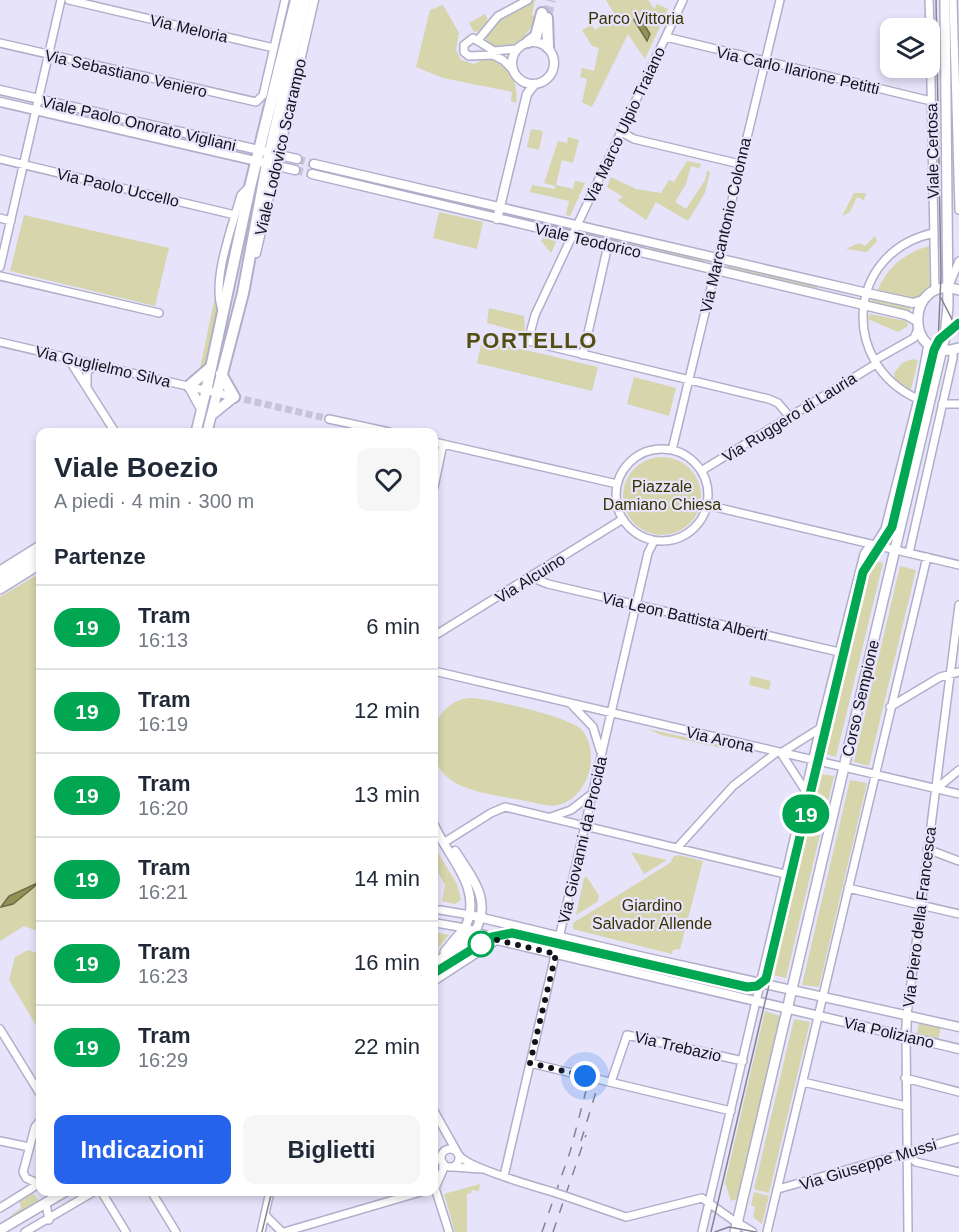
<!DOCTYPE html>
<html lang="it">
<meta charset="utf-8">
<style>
:root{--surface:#fff;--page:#f6f6f7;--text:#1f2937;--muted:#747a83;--line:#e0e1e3;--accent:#2563eb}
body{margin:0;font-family:Arial,sans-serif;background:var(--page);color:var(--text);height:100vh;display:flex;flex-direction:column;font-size:22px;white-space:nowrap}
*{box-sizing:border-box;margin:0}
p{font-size:20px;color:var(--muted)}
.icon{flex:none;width:33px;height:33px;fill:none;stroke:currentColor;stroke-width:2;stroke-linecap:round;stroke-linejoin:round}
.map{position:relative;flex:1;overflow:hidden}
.panel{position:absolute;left:36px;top:428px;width:402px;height:768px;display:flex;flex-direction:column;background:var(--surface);border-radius:12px;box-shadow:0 3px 9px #0003}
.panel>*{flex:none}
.badge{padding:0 12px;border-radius:20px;font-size:21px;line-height:39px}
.buttons{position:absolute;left:880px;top:18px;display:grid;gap:12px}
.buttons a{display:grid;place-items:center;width:60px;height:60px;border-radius:12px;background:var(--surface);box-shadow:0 3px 9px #0003;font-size:30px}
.you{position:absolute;width:30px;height:30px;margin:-15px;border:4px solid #fff;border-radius:50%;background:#1a73e8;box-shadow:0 0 0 9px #1a73e833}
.map>.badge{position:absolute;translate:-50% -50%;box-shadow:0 0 0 3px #fff}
h2{padding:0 18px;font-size:22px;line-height:54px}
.round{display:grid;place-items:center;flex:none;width:63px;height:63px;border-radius:12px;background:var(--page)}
.head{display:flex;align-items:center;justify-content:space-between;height:102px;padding:0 18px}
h1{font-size:28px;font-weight:800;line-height:45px}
.button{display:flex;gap:12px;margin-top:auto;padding:12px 18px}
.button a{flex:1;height:69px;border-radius:12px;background:var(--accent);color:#fff;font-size:24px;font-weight:800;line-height:69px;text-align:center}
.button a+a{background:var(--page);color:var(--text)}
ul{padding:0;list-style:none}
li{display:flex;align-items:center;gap:18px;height:84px;padding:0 18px;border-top:2px solid var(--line)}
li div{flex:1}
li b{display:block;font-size:22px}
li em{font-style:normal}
li .badge{min-width:66px;font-weight:700;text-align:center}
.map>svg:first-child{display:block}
.green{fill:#d6d5ab}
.water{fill:#949156;stroke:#6e6b45;stroke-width:1.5}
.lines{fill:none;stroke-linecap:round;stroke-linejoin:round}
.minor-tunnel{stroke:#c6c4d9;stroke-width:7;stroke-dasharray:7 3.5;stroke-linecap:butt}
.tertiary-tunnel{stroke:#c6c4d9;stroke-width:8;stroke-dasharray:8 4;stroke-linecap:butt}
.trunk-tunnel{stroke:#c6c4d9;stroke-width:10;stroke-dasharray:10 5;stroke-linecap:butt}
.minor-casing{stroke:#b1aeca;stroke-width:10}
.tertiary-casing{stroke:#b1aeca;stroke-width:11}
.secondary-casing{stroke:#b1aeca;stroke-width:12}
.primary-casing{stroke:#b1aeca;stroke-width:14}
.trunk-casing{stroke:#b1aeca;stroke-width:14}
.minor{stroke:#fff;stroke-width:7}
.tertiary{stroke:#fff;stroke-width:8}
.secondary{stroke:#fff;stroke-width:9}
.primary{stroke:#fff;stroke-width:10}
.trunk{stroke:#fff;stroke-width:10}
.tram{stroke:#858394;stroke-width:1.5}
.rail{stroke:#858394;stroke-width:1.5;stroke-dasharray:10 10;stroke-linecap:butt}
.minor-bridge-casing{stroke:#b1aeca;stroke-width:10;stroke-linecap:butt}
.minor-bridge{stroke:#fff;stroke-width:7}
.line-casing{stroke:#fff;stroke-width:14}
.line{stroke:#00a651;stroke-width:9}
.walk{stroke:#14121c;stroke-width:6;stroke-dasharray:0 10.8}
.stop-dot{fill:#fff;stroke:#00a651;stroke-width:3}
.labels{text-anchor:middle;stroke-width:4.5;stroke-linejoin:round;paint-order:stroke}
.park-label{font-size:16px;fill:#363301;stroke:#e6e3fa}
.street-label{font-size:16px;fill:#14121c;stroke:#e6e3fa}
.district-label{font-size:22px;font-weight:bold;letter-spacing:1.5px;fill:#534f11;stroke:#e6e3fa}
</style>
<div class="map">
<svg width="959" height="1232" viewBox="0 0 959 1232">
<rect width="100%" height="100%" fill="#e6e3fa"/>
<path class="green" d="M 533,0 L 535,0 L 532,15 L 537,17 C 527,36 512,55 488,46 L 485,36 L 499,19 Z
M 606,0 L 648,0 L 654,9 L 657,4 L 668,9 L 645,59 L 628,34 L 592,107 L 582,102 L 587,79 L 580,77 L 582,68 L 594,71 L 599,48 L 592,46 L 582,30 L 592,25 L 595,30 L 602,25 L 600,21 L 610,23 L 615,15 Z
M 443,5 L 459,33 L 456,50 L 461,60 L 474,64 L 486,58 C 506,63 520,82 516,103 L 511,101 L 512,92 L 443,78 L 416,67 L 430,10 Z
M 485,14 L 488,20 L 479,31 L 474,32 L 469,23 Z
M 531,129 L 543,131 L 539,150 L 527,147 Z
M 568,137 L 579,140 L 573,163 L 562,160 L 556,185 L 573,189 L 575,181 L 585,183 L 570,216 L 566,215 L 569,201 L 530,192 L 532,185 L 555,189 L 555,186 L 544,183 L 558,141 L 567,143 Z
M 687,161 L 701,164 L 699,168 L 691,166 L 686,184 L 675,202 L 686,209 L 705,180 L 707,171 L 710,172 L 705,193 L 688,221 L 656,202 L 646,220 L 617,200 L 623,197 L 607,187 L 611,177 L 636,189 L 661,193 L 669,180 L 674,182 Z
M 854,193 L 866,193 L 864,200 L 857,197 L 850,212 L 842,216 Z
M 439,212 L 483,222 L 477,249 L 433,238 Z
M 510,213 L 560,224 L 559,230 L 509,218 Z
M 24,215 L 169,248 L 155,306 L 10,271 Z
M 586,230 L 646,244 L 644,250 L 584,236 Z
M 545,236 L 557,240 L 551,253 L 541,241 Z
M 875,236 L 877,241 L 867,252 L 846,249 L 859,243 L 865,246 Z
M 651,246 L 704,258 L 703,264 L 650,251 Z
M 929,246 L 930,288 L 917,299 L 878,290 C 887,267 905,253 929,246 Z
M 728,264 L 767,273 L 766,278 L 727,269 Z
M 769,273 L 818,285 L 817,290 L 767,279 Z
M 215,297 L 218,314 L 205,369 L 199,373 Z
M 869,297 L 911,306 L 910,312 L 873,303 Z
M 489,308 L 524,316 L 525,333 L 487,323 Z
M 870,314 L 906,321 L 908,326 L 898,332 L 868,319 Z
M 482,340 L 598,367 L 592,391 L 477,363 Z
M 913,359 L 918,361 L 910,393 L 896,383 L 894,373 L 902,363 Z
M 634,377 L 676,388 L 669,416 L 627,404 Z
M623 496a39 39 0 1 1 78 0a39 39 0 1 1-78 0Z
M 878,562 L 883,563 L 836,757 L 820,752 L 860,573 L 869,575 Z
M 900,566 L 916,570 L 869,766 L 854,762 Z
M 40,573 L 40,932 L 24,926 L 0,941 L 0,597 Z
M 751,676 L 771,681 L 769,690 L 749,685 Z
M 469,698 C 488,698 571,717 582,730 C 601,754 588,798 558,805 C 549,807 540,804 531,802 C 496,794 434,793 434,748 C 434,740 432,732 435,725 C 441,710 453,700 469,698 Z
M 648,729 L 725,746 L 726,749 L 661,735 Z
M 822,774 L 834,776 L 786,978 L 773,975 Z
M 850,780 L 867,783 L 819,987 L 802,985 Z
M 434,846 L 457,884 L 461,900 L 455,904 L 442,901 L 445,885 L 434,866 Z
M 631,852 L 667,860 L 644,874 Z
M 679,855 L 703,861 L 680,949 L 673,950 L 672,954 L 573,929 L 573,923 L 670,863 L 674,856 Z
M 587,877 L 599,896 L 597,902 L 576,915 L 584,878 Z
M 506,926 L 547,936 L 545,946 L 504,937 Z
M 435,932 L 449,935 L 434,953 Z
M 571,943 L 627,956 L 625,966 L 569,953 Z
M 28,950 L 37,953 L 40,958 L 40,1032 L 9,980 L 15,957 Z
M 648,963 L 675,969 L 676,966 L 749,983 L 743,991 L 746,994 L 674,976 L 674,974 L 647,967 Z
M 765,1011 L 780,1016 L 738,1199 L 731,1201 L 725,1183 Z
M 794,1019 L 810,1022 L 769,1193 L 754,1189 Z
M 919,1022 L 941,1027 L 938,1040 L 917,1035 Z
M 480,1184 L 479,1191 L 472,1190 L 471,1193 L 467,1194 L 467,1232 L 455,1232 L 444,1194 Z
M 31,1191 L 41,1203 L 10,1221 L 9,1217 L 21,1208 L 19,1200 Z
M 754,1192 L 769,1196 L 762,1224 L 753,1217 L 755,1207 L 751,1205 Z"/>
<path class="water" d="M 637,13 L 650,34 L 647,41 L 634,20 Z
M 40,882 L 13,904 L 1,907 L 9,896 Z"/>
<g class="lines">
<path class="minor-tunnel" d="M 234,397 L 329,419"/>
<path class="tertiary-tunnel" d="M 297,159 L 314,164
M 295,170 L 312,174"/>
<path class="trunk-tunnel" d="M 547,16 L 551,0"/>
<g class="minor-casing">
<path id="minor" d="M 69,0 L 274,48
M 683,0 L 535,315 L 528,341 L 769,399 L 778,403 L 790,417
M 929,0 L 930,28
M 953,0 L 959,210
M 930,32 L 935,291
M 666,37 L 931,101
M 478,40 L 498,16 L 528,0
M 0,43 L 256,102 L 263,95 L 285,0
M 513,70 L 503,60 L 493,55 L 469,56 L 464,52 L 464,45 L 473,38 L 494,51 L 516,49
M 621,132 L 634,139 L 740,164
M 0,159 L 235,215
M 0,218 L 11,221
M 0,267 L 61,0
M 0,276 L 159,313
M 948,288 L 959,261
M 222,309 C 211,281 233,224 241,195 L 248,188
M 0,342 L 234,397
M 583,355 L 608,245
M 68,358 L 115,432
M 87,385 L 87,372 L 96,364
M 918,399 C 838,363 847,251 934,233
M 942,404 L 959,404
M 329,419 L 389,432
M 434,442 L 617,484
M616 495a46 46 0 1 1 92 0a46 46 0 1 1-92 0Z
M 672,450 L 780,0
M 701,471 L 876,364 L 875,360 L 914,338 L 918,329
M 434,487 L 443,444
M 707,505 L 959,565
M 875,545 L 885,529 L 918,399 L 928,344
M 909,553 L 953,358 L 953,350
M 535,575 L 538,580 L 548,584 L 839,652
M 0,590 L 40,565
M 434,636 L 623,519
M 434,671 L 959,794
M 572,705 L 593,727 L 600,750
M 890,707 L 940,677 L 959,672
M 781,753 L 819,729
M 781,753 L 805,790
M 936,789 L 959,770
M 551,817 L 571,810 L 593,793
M 448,840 L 491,813 L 505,807 L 785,874
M 677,848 L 733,786 L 777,752
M 927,849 L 959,861
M 848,888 L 959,914
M 440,910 L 470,915
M 436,923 L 465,928
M 434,981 L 497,940
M 907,1015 L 959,605
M 0,1029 L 40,1094
M 906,1036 L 908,1232
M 530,1063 L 731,1111
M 905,1078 L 959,1092
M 611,1082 L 627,1035 L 743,1061
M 803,1082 L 906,1106
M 434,1111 L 457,1152
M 0,1141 L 29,1147
M441 1158a9 9 0 1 1 18 0a9 9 0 1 1-18 0Z
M 907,1153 L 916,1162 L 959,1172
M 459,1155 C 466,1167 536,1187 553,1192
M 454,1167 L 481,1169
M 504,1176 L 648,553 L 654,541
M 39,1184 L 26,1178 L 23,1172 L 35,1127 L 40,1121
M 435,1188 L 449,1232
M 435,1188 L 443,1170 L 443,1163
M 778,1189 L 959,1138
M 101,1191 L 126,1232
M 151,1191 L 176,1232
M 568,1197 L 626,1217 L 702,1198 L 737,1223
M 46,1204 L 49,1220
M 0,1208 L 40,1183
M 265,1215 L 282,1232
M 25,1232 L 95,1191
M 261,1232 L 270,1191
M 284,1232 L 424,1191
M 702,1232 L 820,728 L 864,554 L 871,544
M 767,1232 L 927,557"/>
</g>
<g class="tertiary-casing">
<path id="tertiary" d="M512 63a21 21 0 1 1 42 0a21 21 0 1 1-42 0Z
M 0,90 L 297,159
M 0,102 L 295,170
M 314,164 L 867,293 L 913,303 L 923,300
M 312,174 L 906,315 L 917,321
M 497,219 L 527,94 L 535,84
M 256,253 L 314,0
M 434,825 C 449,859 484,888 465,928 L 497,940 L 959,1049
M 455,851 C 471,876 493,900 475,931
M 470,915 L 639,956 L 959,1027
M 906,1036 L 907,1015
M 737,1223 L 752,1232"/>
</g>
<g class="secondary-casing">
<path id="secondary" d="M 959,290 C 905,273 903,366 959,348
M 189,386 L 201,408
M 213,414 L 234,397
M 196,432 L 206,391
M 207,432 L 217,393
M 0,571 L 40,546
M 0,581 L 40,556
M 445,952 L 465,928
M 434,964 L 462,945 L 475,931
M 0,1230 L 66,1191
M 735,1232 L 945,336 L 948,306 L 945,0"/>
</g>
<g class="primary-casing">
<path id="primary" d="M 221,374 L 234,397
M 189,386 L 210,368
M 206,391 L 250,187 L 296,0
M 217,393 L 243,293 L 267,164 L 305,0"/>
</g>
<g class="trunk-casing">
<path id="trunk" d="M 547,18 L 548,47
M 528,42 L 536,36 L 542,13"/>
</g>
<use href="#minor" class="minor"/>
<use href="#tertiary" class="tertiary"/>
<use href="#secondary" class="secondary"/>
<use href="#primary" class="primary"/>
<use href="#trunk" class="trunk"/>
<path class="tram" d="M 941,298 L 959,333
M 434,976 L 494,939 L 507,936 L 747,990 L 762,987 L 771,976
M 262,1232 L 272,1191
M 711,1232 L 865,576 L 870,563 L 894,529 L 938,343 L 941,276 L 936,0
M 715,1232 L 729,1227 L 756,1232"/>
<path class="rail" d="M 581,1141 L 598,1085
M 542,1232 L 570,1152 L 588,1083
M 553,1232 L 586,1135"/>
<g class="minor-bridge-casing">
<path id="minor-bridge" d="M 553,1192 L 568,1197"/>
</g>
<use href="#minor-bridge" class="minor-bridge"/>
</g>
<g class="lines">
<g class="line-casing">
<path id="line" d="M 434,973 L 492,937 L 512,933 L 747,987 L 757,986 L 766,979 L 863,572 L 892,527 L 934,350 L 939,340 L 959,323"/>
</g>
<use href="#line" class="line"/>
<path class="walk" d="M 481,944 L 484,949 L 497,940 L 556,954 L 530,1063 L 585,1076"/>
</g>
<circle class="stop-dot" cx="481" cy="944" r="12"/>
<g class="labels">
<g class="park-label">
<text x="636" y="24">Parco Vittoria</text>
<text x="662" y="492">Piazzale<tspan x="662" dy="18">Damiano Chiesa</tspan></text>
<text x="652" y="911">Giardino<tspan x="652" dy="18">Salvador Allende</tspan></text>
</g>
<g class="street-label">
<text transform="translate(189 28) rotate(13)" y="6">Via Meloria</text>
<text transform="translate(798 70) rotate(13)" y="6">Via Carlo Ilarione Petitti</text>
<text transform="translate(126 73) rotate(13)" y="6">Via Sebastiano Veniero</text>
<text transform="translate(139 123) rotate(13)" y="6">Viale Paolo Onorato Vigliani</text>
<text transform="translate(624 125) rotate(-65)" y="6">Via Marco Ulpio Traiano</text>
<text transform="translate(280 147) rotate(-77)" y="6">Viale Lodovico Scarampo</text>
<text transform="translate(932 151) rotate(-91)" y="6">Viale Certosa</text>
<text transform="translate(118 187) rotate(13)" y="6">Via Paolo Uccello</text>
<text transform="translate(725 225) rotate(-77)" y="6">Via Marcantonio Colonna</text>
<text transform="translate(588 240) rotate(13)" y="6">Viale Teodorico</text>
<text transform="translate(103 366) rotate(13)" y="6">Via Guglielmo Silva</text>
<text transform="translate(789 417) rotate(-32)" y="6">Via Ruggero di Lauria</text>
<text transform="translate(530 578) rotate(-32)" y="6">Via Alcuino</text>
<text transform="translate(685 616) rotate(13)" y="6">Via Leon Battista Alberti</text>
<text transform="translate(860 698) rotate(-77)" y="6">Corso Sempione</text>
<text transform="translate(720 739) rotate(13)" y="6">Via Arona</text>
<text transform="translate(582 840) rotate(-77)" y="6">Via Giovanni da Procida</text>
<text transform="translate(919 917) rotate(-83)" y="6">Via Piero della Francesca</text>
<text transform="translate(889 1032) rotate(13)" y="6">Via Poliziano</text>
<text transform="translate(678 1046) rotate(13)" y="6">Via Trebazio</text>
<text transform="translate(868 1164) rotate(-17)" y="6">Via Giuseppe Mussi</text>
</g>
<g class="district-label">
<text x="532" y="348">PORTELLO</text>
</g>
</g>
</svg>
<div class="buttons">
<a><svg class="icon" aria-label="layers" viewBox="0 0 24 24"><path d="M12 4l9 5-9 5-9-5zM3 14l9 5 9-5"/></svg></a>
</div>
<div class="you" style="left:585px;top:1076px"></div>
<b class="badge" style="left:806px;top:814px;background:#00a651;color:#fff">19</b>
<section class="panel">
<div class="head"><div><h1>Viale Boezio</h1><p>A piedi · 4 min · 300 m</p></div><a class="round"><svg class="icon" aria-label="heart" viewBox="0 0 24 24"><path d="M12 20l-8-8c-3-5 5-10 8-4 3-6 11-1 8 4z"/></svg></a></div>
<h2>Partenze</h2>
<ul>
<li><span class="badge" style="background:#00a651;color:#fff">19</span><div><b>Tram</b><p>16:13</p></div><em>6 min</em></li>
<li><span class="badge" style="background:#00a651;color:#fff">19</span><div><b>Tram</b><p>16:19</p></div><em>12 min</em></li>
<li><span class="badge" style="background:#00a651;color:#fff">19</span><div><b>Tram</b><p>16:20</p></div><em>13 min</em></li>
<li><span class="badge" style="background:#00a651;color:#fff">19</span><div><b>Tram</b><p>16:21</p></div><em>14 min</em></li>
<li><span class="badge" style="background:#00a651;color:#fff">19</span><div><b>Tram</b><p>16:23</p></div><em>16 min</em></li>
<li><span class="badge" style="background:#00a651;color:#fff">19</span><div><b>Tram</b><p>16:29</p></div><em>22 min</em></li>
</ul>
<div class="button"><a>Indicazioni</a><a>Biglietti</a></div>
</section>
</div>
